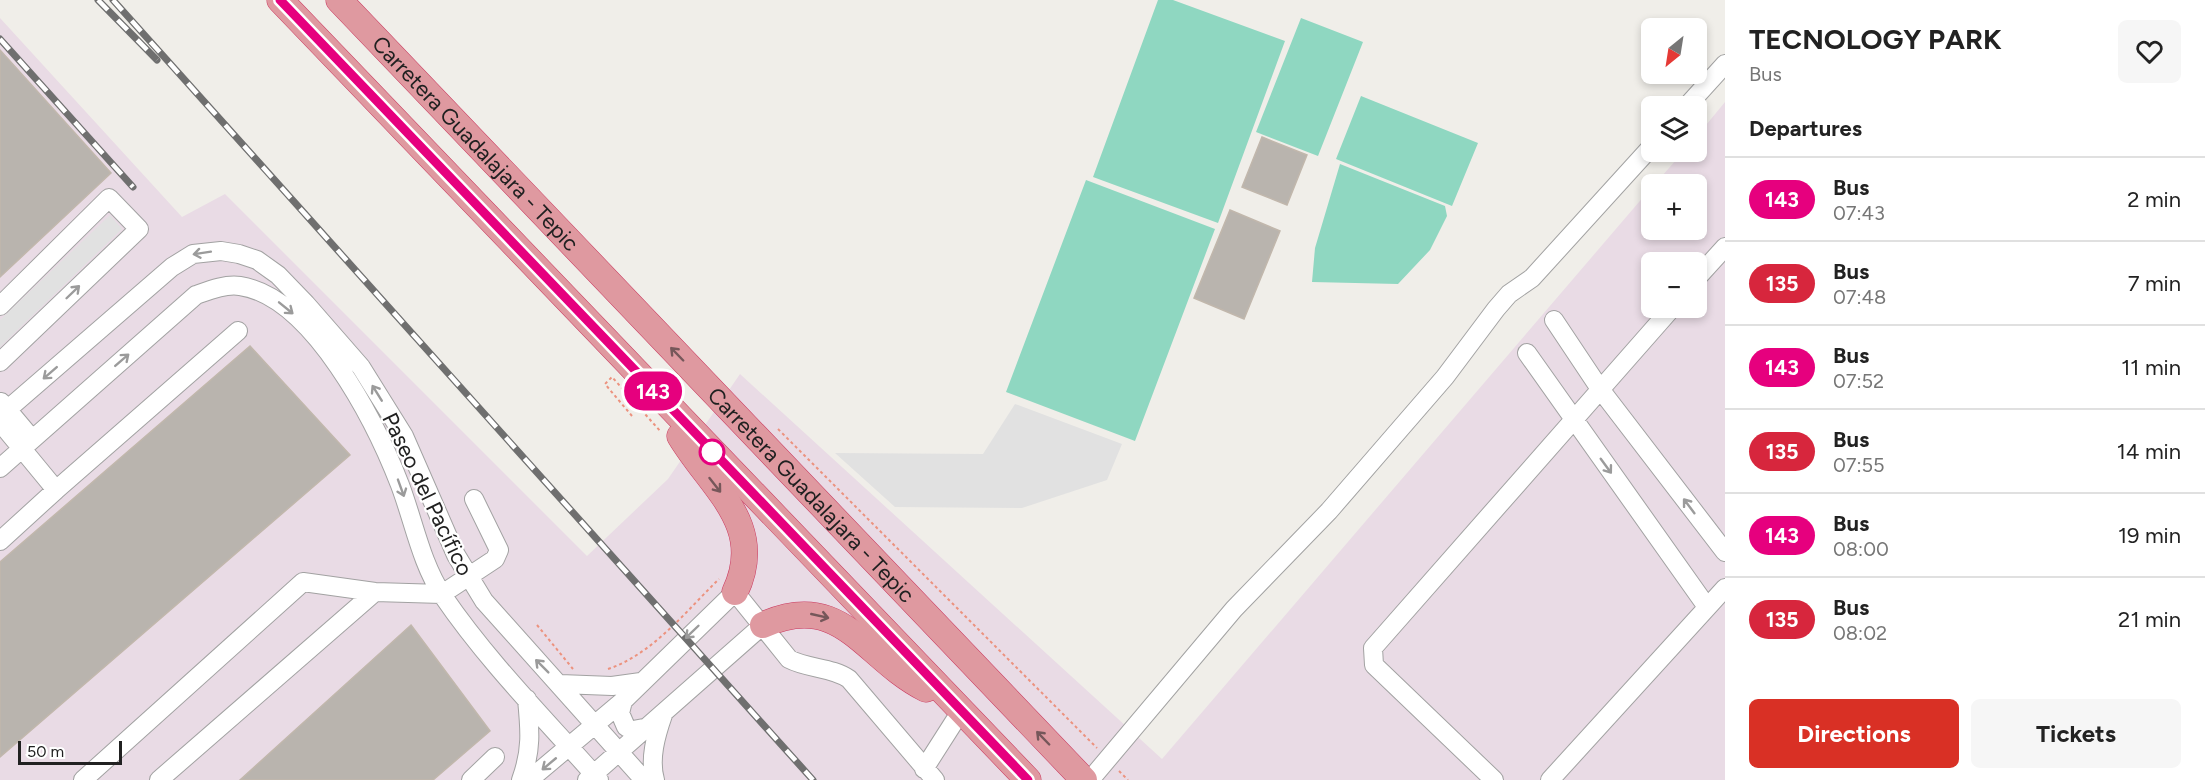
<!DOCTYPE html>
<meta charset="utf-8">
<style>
:root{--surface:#fff;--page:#f6f6f6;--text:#222;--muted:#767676;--line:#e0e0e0;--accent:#d93025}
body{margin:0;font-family:Figtree,sans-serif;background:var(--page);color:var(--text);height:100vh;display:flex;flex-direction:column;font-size:22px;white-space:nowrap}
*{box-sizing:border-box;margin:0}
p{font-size:20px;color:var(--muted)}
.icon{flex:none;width:33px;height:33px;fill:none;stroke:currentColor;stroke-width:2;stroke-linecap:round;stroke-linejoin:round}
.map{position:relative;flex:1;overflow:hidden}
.details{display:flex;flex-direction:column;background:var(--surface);width:480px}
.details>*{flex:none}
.badge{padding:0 12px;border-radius:20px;font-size:21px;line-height:39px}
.needle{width:39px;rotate:210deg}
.fabs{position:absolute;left:1641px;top:18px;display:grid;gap:12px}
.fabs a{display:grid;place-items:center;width:66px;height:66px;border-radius:9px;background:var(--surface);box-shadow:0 3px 9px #0003;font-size:30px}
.scale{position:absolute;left:18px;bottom:15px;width:104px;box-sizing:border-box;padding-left:6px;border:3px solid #212121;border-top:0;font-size:16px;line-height:21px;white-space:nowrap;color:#212121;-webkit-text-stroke:4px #fff;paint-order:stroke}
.map>.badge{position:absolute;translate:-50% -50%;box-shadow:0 0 0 3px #fff}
h2{padding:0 24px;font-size:22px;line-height:54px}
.round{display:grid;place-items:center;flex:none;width:63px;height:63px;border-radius:9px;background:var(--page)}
.headline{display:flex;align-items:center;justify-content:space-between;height:102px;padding:0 24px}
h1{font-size:28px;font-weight:700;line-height:45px}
.button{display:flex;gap:12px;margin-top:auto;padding:12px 24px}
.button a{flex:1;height:69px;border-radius:9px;background:var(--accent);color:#fff;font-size:24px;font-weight:700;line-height:69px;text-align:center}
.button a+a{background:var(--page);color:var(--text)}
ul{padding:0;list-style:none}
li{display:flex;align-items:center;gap:18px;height:84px;padding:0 24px;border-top:2px solid var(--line)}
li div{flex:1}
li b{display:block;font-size:22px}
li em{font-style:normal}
li .badge{min-width:66px;font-weight:700;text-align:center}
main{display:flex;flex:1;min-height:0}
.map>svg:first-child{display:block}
.industrial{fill:#e9dbe5;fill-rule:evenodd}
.pitch{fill:#8fd7c1}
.parking{fill:#e1e1e1}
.building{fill:#b9b4ae;stroke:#c1b7ac;stroke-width:1.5}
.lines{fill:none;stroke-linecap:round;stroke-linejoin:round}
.minor-casing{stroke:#a2a2a2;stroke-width:20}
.highway-casing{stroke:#ca3a60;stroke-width:27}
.path{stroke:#ec927e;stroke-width:2;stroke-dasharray:3 3;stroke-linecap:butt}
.minor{stroke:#fff;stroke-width:18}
.highway{stroke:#df99a0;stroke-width:26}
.rail-casing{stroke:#6f6f6f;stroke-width:7}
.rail{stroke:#fff;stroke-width:4.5;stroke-dasharray:14;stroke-linecap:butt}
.oneway{stroke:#9b9b9b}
.oneway2{stroke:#76575a}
.line-casing{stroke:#fff;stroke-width:14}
.line{stroke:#e6007e;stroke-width:9}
.stop-dot{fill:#fff;stroke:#e6007e;stroke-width:3}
.labels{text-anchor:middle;stroke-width:4.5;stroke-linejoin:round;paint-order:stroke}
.street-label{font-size:22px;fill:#212121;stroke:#fff}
</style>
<main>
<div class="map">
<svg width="1725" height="780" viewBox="0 0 1725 780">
<rect width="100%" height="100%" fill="#f0eee9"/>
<path class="industrial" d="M 0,18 L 182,217 L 225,194 L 587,556 L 668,479 L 740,374 L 1162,759 L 1651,188 L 1652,230 L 1696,230 L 1696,184 L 1655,184 L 1683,152 L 1696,152 L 1697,136 L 1725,102 L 1725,780 L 0,780 ZM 1652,262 L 1696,262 L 1696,308 L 1652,308 Z"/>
<path class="pitch" d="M 1158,0 L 1173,0 L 1285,41 L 1218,223 L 1093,177 Z
M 1301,18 L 1363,42 L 1318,156 L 1256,132 Z
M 1361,96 L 1478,143 L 1452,206 L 1336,159 Z
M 1340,164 L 1445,206 L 1447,216 L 1430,250 L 1398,284 L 1312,282 L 1315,248 Z
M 1086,180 L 1215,229 L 1135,441 L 1006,392 Z"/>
<path class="parking" d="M 110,215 L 122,229 L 0,347 L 0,320 Z
M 1015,404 L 1122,444 L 1107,480 L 1022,508 L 895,507 L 835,453 L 983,454 Z"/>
<path class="building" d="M 0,50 L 111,173 L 0,277 Z
M 1262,137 L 1307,155 L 1287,205 L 1242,187 Z
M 1230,210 L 1280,231 L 1244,319 L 1194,298 Z
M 250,346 L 350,455 L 0,757 L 0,562 Z
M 411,625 L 490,731 L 433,780 L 240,780 Z"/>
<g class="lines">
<g class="minor-casing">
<path id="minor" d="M 1687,106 L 1725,64
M 1696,279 L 1725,247
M 0,306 L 109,198 L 139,229 L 0,362
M 1554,320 L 1600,389 L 1725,552
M 1527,353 L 1707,607
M 1,402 L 32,439
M 0,416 L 172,267 L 193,254 L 221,251 L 239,254 L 257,260 L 278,275 L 306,304 L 361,367 L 404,436 L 456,555 L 484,601 L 644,780
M 0,422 L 56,490 L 238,331
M 0,468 L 196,295 C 210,290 225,284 240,286 C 313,297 376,423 400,485 C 414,522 421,563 443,596 C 488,662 546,720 599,780
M 0,541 L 56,490
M 560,684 L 612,686 L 641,682
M 623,701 L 620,713 L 626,727 L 633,730 L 649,727
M 924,769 L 961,711
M 83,780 L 303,582 L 375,592 L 442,594 L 495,559 L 499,550 L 474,499
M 159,780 L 375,592
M 471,780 L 495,757
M 521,780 C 532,750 530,730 527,699
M 529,780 L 623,701 L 735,592 L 789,659 C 808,669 832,667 849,679 L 935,780
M 587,780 L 763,625
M 655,780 C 649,759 656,735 663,715
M 1090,780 L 1234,609 L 1329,511 L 1445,377 L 1496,309 L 1509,294 L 1532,278 L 1652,146
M 1494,780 L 1374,665 L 1373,648 L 1672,308
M 1550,780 L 1725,588"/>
</g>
<g class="highway-casing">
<g id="highway">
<path d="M 280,0 L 1028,780"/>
<path id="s1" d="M 339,0 L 1084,780"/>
<path d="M 680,436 C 711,488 767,525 735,592"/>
<path d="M 763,625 C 842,589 864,658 926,689"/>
</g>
</g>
<path class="path" d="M 632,416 L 605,384 L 612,377 L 661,432
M 778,429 L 1097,748
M 537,625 L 573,669
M 608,669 C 653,654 686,611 719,579
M 1119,771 L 1128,780"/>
<use href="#minor" class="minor"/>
<use href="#highway" class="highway"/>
<g class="rail-casing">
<path id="rail" d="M 98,0 L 157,60
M 113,0 L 813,780
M 0,39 L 133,187"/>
</g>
<use href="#rail" class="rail"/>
</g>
<defs><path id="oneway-shaft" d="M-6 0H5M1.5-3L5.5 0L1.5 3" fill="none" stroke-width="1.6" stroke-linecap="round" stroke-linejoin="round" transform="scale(1.5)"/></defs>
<g class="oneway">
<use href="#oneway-shaft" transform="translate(202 253) rotate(171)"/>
<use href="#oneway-shaft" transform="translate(73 292) rotate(-44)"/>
<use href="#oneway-shaft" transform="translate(286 308) rotate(39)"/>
<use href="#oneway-shaft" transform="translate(122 360) rotate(-41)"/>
<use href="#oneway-shaft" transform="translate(50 373) rotate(139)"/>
<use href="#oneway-shaft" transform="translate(377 393) rotate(-122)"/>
<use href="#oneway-shaft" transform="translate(1606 466) rotate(54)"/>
<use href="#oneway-shaft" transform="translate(401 488) rotate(70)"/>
<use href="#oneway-shaft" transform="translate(1689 506) rotate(-127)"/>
<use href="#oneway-shaft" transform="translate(692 632) rotate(136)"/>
<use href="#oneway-shaft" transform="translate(542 666) rotate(-135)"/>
<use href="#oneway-shaft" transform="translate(549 764) rotate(140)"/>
</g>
<g class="oneway2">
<use href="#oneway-shaft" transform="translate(677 354) rotate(-134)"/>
<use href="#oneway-shaft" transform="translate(715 485) rotate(52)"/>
<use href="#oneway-shaft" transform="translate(820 616) rotate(13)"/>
<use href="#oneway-shaft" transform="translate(1043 738) rotate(-134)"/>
</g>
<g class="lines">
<g class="line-casing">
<path id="line" d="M 280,0 L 1028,780"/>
</g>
<use href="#line" class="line"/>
</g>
<circle class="stop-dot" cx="712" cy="452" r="12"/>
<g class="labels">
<g class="street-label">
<text dy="8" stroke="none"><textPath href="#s1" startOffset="198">Carretera Guadalajara - Tepic</textPath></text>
<text transform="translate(428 494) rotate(64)" y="8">Paseo del Pacífico</text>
<text dy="8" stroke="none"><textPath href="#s1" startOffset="684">Carretera Guadalajara - Tepic</textPath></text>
</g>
</g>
</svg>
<div class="fabs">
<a><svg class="needle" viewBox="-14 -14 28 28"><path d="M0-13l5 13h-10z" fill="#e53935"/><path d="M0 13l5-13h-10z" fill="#767676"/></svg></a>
<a><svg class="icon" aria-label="layers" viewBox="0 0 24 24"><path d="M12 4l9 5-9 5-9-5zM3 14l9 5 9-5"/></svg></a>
<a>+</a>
<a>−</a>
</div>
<div class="scale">50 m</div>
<b class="badge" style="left:653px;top:391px;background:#e6007e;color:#fff">143</b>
</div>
<section class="details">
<div class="headline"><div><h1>TECNOLOGY PARK</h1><p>Bus</p></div><a class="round"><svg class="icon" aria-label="heart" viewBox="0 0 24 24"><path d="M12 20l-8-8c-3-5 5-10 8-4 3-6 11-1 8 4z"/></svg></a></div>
<h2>Departures</h2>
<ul>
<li><span class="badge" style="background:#e6007e;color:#fff">143</span><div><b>Bus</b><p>07:43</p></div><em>2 min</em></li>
<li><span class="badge" style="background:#d7263d;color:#fff">135</span><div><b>Bus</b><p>07:48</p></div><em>7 min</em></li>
<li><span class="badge" style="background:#e6007e;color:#fff">143</span><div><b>Bus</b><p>07:52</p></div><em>11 min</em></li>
<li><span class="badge" style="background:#d7263d;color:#fff">135</span><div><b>Bus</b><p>07:55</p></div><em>14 min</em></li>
<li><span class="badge" style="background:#e6007e;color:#fff">143</span><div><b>Bus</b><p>08:00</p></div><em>19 min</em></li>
<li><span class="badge" style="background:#d7263d;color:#fff">135</span><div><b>Bus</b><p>08:02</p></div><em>21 min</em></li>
</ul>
<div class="button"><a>Directions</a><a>Tickets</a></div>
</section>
</main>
